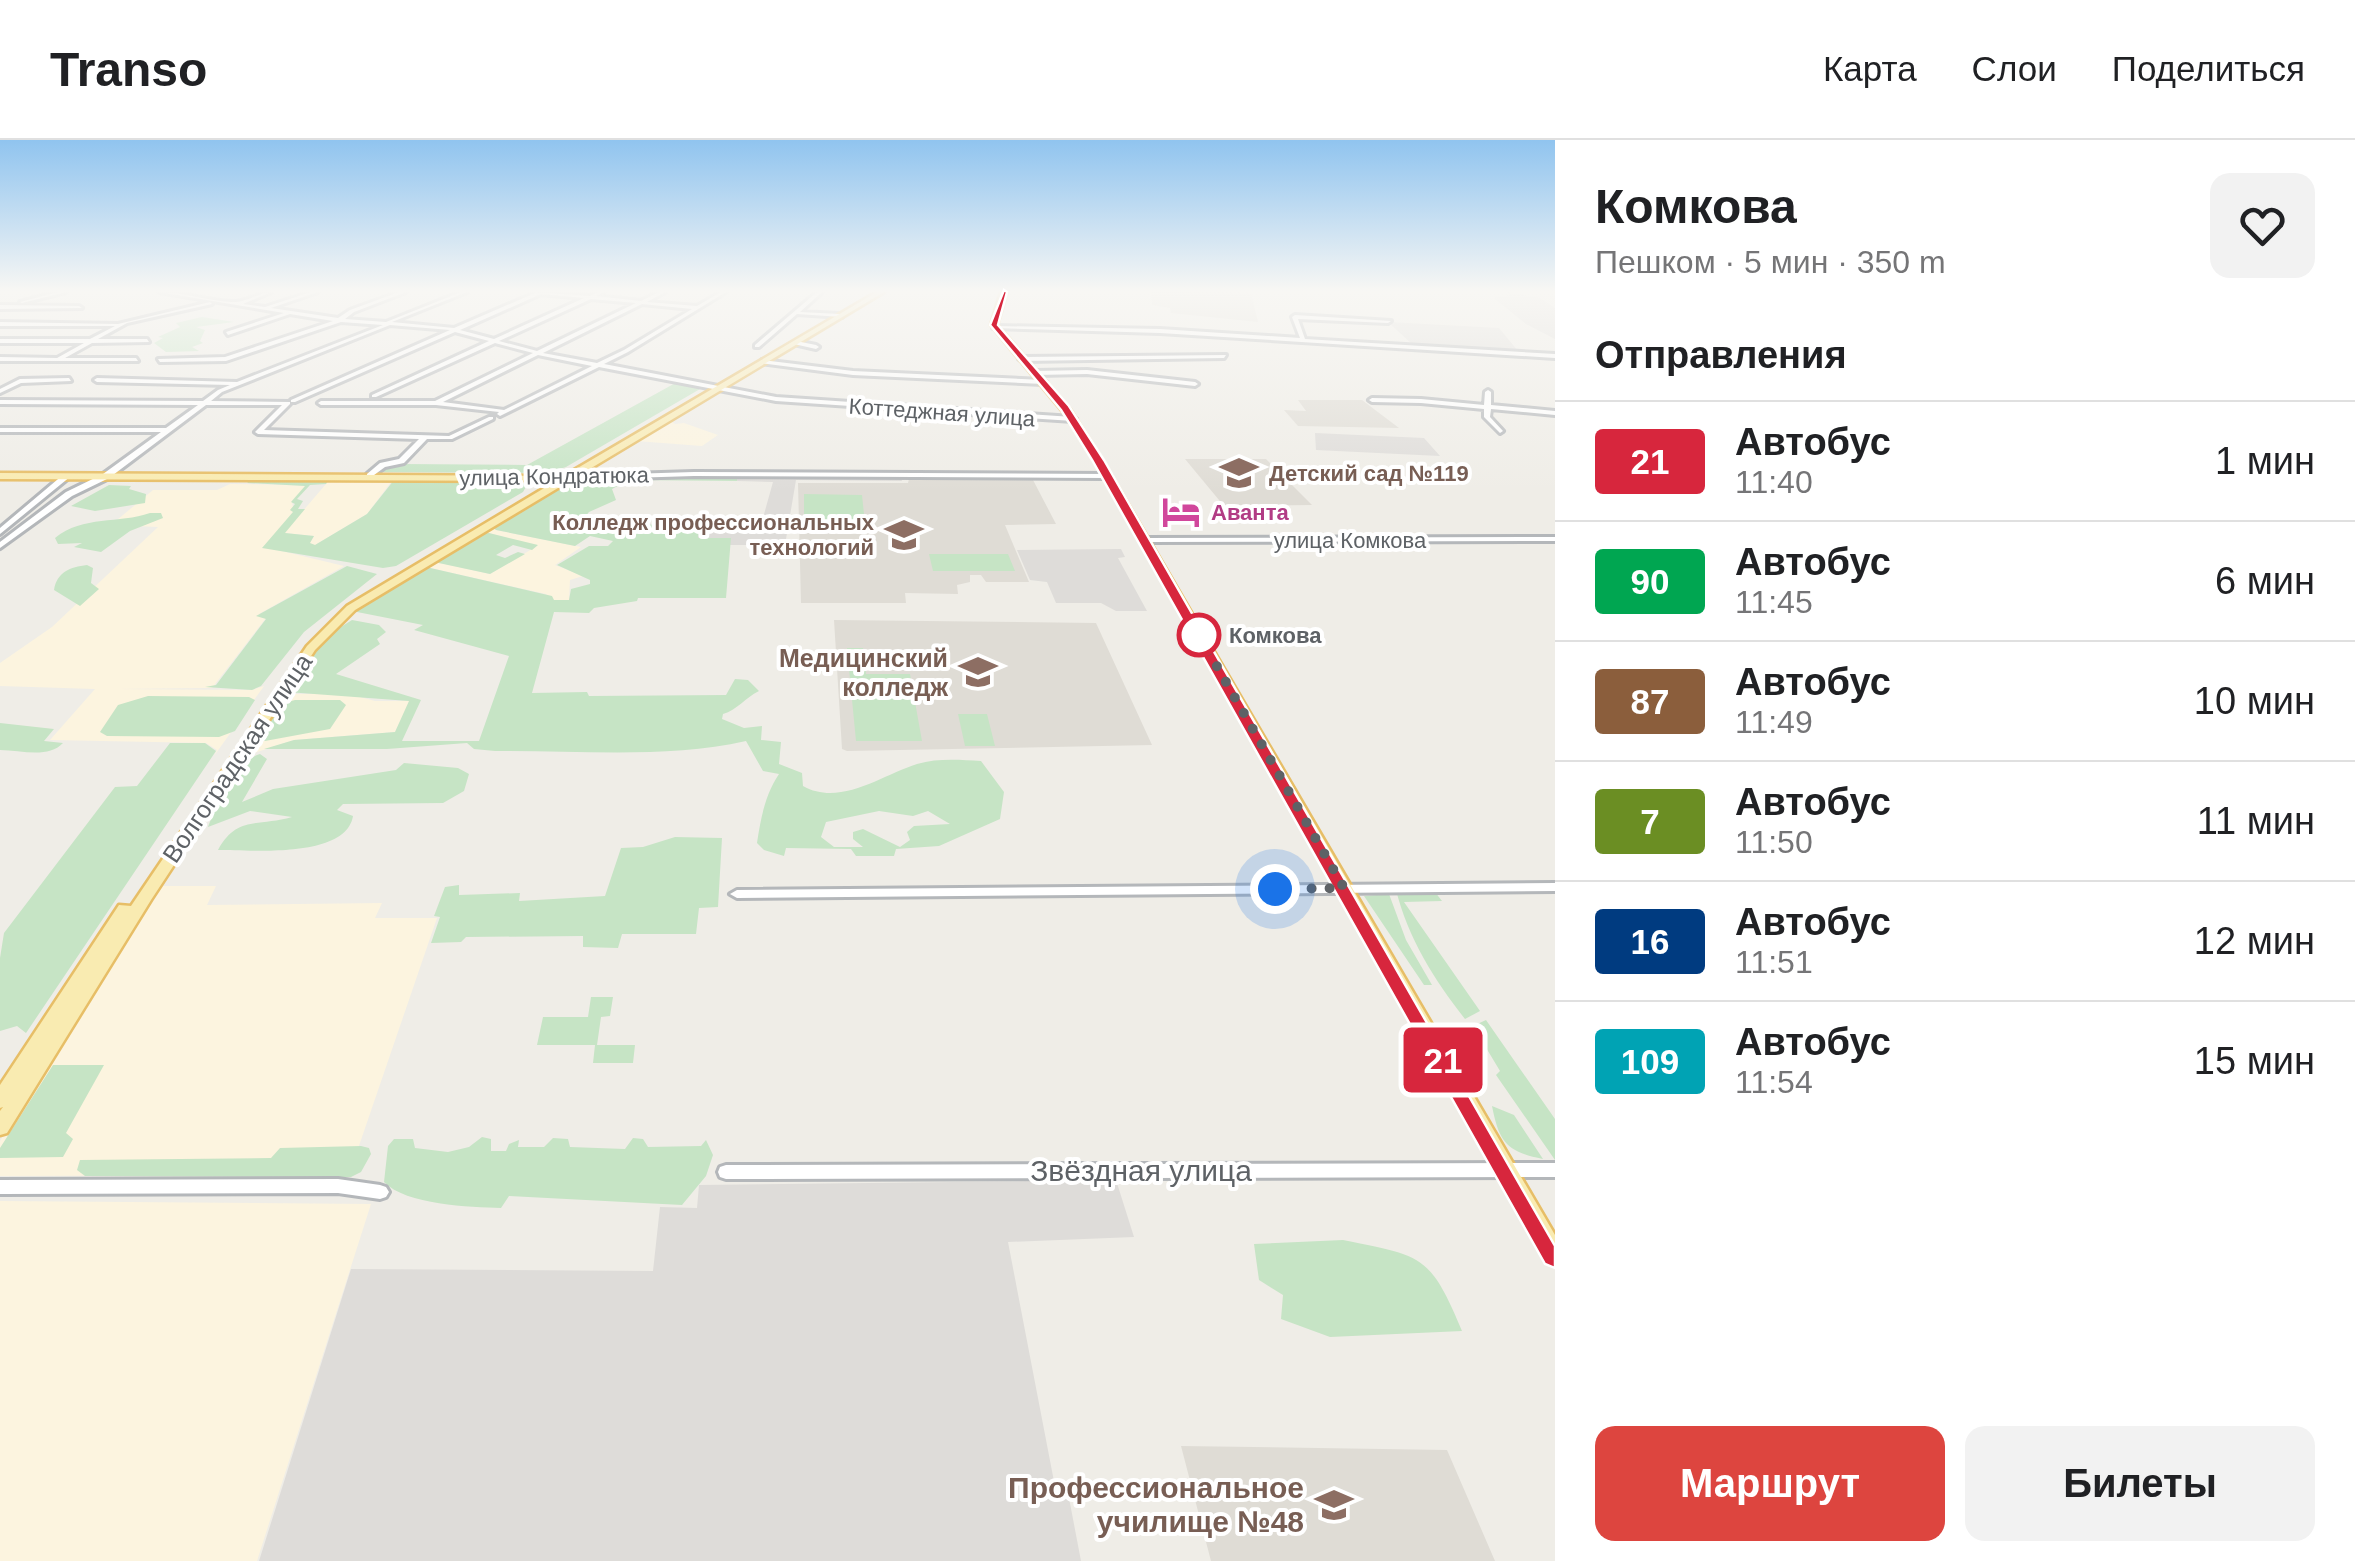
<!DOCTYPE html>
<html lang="ru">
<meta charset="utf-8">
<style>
:root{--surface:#fff;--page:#f2f2f2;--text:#202124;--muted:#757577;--line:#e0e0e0;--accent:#dd453f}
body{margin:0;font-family:Helvetica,sans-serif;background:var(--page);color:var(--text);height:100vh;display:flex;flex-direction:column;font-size:38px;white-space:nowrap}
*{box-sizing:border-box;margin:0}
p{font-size:32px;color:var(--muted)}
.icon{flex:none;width:55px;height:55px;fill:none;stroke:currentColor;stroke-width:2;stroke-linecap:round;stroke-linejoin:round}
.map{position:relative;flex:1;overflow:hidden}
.details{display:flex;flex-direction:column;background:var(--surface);width:800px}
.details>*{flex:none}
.badge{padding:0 20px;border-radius:8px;font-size:35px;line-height:65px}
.you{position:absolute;width:50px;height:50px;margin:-25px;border:8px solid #fff;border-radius:50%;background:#1a73e8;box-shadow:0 0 0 15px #1a73e833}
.map>.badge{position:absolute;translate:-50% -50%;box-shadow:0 0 0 5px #fff}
h2{padding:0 40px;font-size:38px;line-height:90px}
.round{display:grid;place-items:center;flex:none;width:105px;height:105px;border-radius:20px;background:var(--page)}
.head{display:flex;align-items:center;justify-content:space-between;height:170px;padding:0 40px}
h1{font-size:48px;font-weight:600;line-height:75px}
.button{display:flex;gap:20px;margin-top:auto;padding:20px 40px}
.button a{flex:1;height:115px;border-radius:20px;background:var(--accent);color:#fff;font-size:40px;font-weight:600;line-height:115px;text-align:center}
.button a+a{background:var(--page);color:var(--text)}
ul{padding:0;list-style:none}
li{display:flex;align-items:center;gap:30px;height:120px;padding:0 40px;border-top:2px solid var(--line)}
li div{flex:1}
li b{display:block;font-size:38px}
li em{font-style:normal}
li .badge{min-width:110px;font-weight:700;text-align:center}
header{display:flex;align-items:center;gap:60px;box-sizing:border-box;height:140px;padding:0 50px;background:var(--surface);border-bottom:2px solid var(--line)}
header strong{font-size:48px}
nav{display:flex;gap:55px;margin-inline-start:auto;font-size:35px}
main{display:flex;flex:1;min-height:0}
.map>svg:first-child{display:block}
.commercial{fill:#fcf4df}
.industrial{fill:#dedcd9}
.education{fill:#dfdcd5}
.green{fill:#c6e4c5;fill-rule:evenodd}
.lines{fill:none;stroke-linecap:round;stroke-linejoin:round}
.minor-casing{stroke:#b4b7ba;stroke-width:6}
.major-casing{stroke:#e7be67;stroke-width:5}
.minor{fill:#fff;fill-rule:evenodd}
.major{fill:#f9ebb1;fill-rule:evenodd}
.line{fill:#d7263d;stroke:#fff;stroke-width:2.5}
.walk{stroke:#5e6266;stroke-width:10;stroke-dasharray:0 18}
.stop-dot{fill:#fff;stroke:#d7263d;stroke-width:5}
.labels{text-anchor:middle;stroke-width:8;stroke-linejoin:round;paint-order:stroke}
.far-street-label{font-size:22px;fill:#5e6266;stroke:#fff}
.far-education-label{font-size:22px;font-weight:bold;fill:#785e54;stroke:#fff;text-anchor:start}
.far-hotel-label{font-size:22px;font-weight:bold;fill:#b23c85;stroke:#fff;text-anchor:start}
.far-stop-label{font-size:22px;font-weight:bold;fill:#5e6266;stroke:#fff;text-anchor:start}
.education-label{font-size:25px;font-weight:bold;fill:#785e54;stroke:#fff;text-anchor:end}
.street-label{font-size:25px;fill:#5e6266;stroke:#fff}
.near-street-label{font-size:30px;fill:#5e6266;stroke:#fff}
.near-education-label{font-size:30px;font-weight:bold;fill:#785e54;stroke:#fff;text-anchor:end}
</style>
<header>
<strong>Transo</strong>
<nav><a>Карта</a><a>Слои</a><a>Поделиться</a></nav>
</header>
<main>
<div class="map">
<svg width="1555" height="1421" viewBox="0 0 1555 1421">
<rect width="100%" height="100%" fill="#efede7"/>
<path class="commercial" d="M 669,280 L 675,284 L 684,283 L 718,295 L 702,306 L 636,301 Z
M 326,339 L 402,339 L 391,342 L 367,374 L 315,405 L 309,404 L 314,396 L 284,393 L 326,344 Z
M 230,344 L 307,345 L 292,362 L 294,372 L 265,407 L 344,426 L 259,474 L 266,478 L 212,548 L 117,549 L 252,550 L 264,546 L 214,616 L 217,610 L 206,603 L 50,600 L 95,549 L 0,546 L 0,523 L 52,487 L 158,387 L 111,385 L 153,350 L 217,350 Z
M 491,385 L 496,390 L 581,407 L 555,425 L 583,436 L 570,440 L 569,460 L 553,460 L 546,454 L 426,427 L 432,421 L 490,434 L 537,406 L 489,393 L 476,394 Z
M 285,550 L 293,554 L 349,554 L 375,561 L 410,561 L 395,592 L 294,600 L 242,617 Z
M 160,746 L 216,746 L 207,765 L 382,763 L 375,778 L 437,778 L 349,1035 L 0,1036 L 0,1001 Z
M 0,1061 L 371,1064 L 257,1421 L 0,1421 Z"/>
<path class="industrial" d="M 1508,152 L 1540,158 L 1555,168 L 1555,199 L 1526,184 L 1494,158 L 1509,155 Z
M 1388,182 L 1499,188 L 1518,211 L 1412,204 Z
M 1315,293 L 1424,298 L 1440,316 L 1316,310 Z
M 737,336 L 901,337 L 902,341 L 796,340 L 785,405 L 730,405 L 697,398 L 700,385 L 761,385 L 773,342 L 737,341 Z
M 1121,409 L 1125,417 L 1118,418 L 1147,471 L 1116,471 L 1101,463 L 1056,463 L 1047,442 L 1030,440 L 1017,410 Z
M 1116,1040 L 1134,1097 L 1008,1102 L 1057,1357 L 1069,1358 L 1081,1421 L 259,1421 L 351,1129 L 653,1131 L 660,1067 L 697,1068 L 699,1045 Z"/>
<path class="education" d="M 1151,152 L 1251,153 L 1258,182 L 1171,173 L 1170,168 L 1152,165 Z
M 1298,260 L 1362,260 L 1399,288 L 1298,286 L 1284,270 L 1306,271 Z
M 1185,319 L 1266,319 L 1312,365 L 1224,366 Z
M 909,339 L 1033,340 L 1056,384 L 1005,385 L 1029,442 L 986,442 L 981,435 L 970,435 L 970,442 L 957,445 L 958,454 L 905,453 L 906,463 L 801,463 L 798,343 L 908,343 Z
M 834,480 L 1096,483 L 1152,605 L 847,611 L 842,609 Z
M 1181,1306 L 1447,1310 L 1495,1421 L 1211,1421 Z"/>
<path class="green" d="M 202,177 L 234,182 L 196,187 L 205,190 L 200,201 L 203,203 L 192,207 L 199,211 L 166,212 L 154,203 L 163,198 L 158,197 L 180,187 L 176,183 Z
M 679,241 L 700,249 L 566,327 L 547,333 L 379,332 L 400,324 L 527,325 Z
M 737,336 L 737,341 L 629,340 L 612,349 L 616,360 L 589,372 L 579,384 L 700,385 L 698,398 L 731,398 L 726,458 L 638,458 L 637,461 L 594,468 L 589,473 L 554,472 L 532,553 L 587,552 L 589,556 L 726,555 L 735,539 L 748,540 L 759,551 C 745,558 737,570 723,574 L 722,579 L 744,588 L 762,586 L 761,600 L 781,602 L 779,624 L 802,633 L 803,646 C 840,667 882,635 917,624 C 938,618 960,620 981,621 L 1004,652 L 1000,679 L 939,706 L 896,709 L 894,716 L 856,716 L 851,709 L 786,708 L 784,716 L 764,710 L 757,703 C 761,676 766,653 779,634 L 763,631 L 746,601 C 666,619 577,610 495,611 L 474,609 L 467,603 L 387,609 L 264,609 L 294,600 L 395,592 L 409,561 L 287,552 L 328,495 L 352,480 L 379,485 L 386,492 L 377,499 L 380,504 L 336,534 L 421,560 L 402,601 L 479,601 L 509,516 L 414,490 L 423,485 L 352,471 L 426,427 L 552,456 L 554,460 L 569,460 L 571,449 L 590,444 L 590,440 L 557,425 L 589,406 L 608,406 L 613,401 L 590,396 L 575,406 L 496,390 L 491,385 L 569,342 ZM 879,671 L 913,676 L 928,671 L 950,684 L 914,686 L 907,692 L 910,700 L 900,707 L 863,689 L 853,692 L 853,699 L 863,707 L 834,707 L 821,697 L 826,682 Z
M 252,339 L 329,340 L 326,344 L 310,345 L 297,359 L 303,361 L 298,369 L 305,369 L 285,393 L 314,396 L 310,403 L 315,405 L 367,374 L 394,340 L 518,340 L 527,345 L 523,352 L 396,426 L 383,428 L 262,408 L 293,372 L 290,370 L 295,364 L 291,362 L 305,346 L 247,343 Z
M 109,345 L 131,346 L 129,349 L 146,354 L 145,363 L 95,371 L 71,366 Z
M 804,354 L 862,355 L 866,393 L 804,393 Z
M 150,373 L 161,373 L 163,378 L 130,391 L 101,412 L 74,407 L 82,403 L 58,404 L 55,398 C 83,375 119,384 150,373 Z
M 489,393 L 538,405 L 532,410 L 513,405 L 496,415 L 505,418 L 518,412 L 525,414 L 490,434 L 434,422 L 477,394 Z
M 929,414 L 1008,414 L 1015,431 L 933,431 Z
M 87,425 L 93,428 L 91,443 L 99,449 L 80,466 L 54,450 C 57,432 70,427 87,425 Z
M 347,426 L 377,434 L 304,492 L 261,546 L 252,550 L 205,547 L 216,545 L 266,479 L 256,476 Z
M 847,508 L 863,508 L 866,534 L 910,534 L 922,601 L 856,601 Z
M 148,556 L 249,557 L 255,560 L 235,591 L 219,597 L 107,596 L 100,592 L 118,565 Z
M 295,560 L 340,560 L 346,565 L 330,589 L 265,601 L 258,598 L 280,564 Z
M 958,574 L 987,574 L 995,606 L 965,606 Z
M 0,583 L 54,589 L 44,601 L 63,603 C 48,619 21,610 0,610 Z
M 170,603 L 205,603 L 216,611 L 26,893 L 17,886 L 0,891 L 0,818 L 4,793 L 115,647 L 137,646 Z
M 260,614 L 267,619 L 242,662 L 273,649 L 396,630 L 404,623 L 458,628 L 469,634 L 464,651 L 443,663 L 343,664 L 337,670 L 353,676 C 346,719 250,710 218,710 C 237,675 258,687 292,677 L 250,671 L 208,687 C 218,662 232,623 260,614 Z
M 675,697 L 722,698 L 718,767 L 699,768 L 696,794 L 622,794 L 618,808 L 583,807 L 583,796 L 466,797 L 461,802 L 431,803 L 440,777 L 434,776 L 445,747 L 459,745 L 459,755 L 520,753 L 519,761 L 605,756 L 621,708 L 643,707 Z
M 1396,750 L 1435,752 L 1442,761 L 1404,762 L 1480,871 L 1465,879 C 1435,841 1408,798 1396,750 Z
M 1389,754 L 1406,800 L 1432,845 L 1424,845 L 1364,756 Z
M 591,857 L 613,857 L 610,876 L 601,877 L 597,905 L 635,905 L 633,923 L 593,923 L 595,905 L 537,905 L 543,877 L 588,877 Z
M 1486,880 L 1555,979 L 1555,1020 L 1496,935 L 1500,931 L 1473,886 Z
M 53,925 L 104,925 L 66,993 L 73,999 L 63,1017 L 0,1018 L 0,1008 Z
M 1492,966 L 1514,975 L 1543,1019 C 1507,1012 1499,1002 1492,966 Z
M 482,997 L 491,999 L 491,1011 L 506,1011 L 509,1004 L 519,1000 L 518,1007 L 544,1007 L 553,998 L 568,999 L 570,1007 L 625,1009 L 633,998 L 643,999 L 648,1007 L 701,1006 L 706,1000 L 713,1015 L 706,1036 L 682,1065 L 509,1056 L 501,1068 C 470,1067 406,1065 384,1042 L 388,1006 L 394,999 L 413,999 L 415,1008 L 448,1012 L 469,1007 Z
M 361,1006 L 369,1008 L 371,1014 L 361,1032 L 351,1037 L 85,1036 L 77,1030 L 80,1020 L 271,1018 L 280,1008 Z
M 1343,1100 C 1422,1116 1430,1114 1462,1191 L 1330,1197 L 1281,1179 L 1283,1155 L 1259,1140 L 1254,1104 Z"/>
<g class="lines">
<g class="minor-casing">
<path id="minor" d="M 58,152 L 66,152 L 22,163 L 20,162 Z
M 159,152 C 184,152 208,161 232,162 C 245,163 258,153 271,152 L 243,164 L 265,167 L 311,152 L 318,152 L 271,168 L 338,178 L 350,170 L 399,152 L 406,152 L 354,172 L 345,179 L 386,182 L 461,152 L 467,152 L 392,182 L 454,188 L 535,153 L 534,152 L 590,156 L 598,152 L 604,152 L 596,156 L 641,161 L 659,152 L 665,152 L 647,162 L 697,166 L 721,152 L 726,152 L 628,212 L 604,224 L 776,257 L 1073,277 L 1076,279 L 1073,281 L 776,261 L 599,227 L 500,276 L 497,274 L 499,272 L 436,265 L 321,265 L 318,263 L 321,261 L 435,261 L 533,213 L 495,203 L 376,257 L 372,257 L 372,255 L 489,201 L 455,192 L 295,262 L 291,262 L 291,260 L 450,190 L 390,185 L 222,252 L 211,261 L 290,262 L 290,264 L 264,290 L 449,296 L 489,277 L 493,277 L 493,279 L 452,299 L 427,299 L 404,323 L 385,327 L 370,338 L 367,338 L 367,334 L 380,323 L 399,319 L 419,299 L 258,294 L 255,292 L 282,265 L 206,265 L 109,338 L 72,356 L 0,408 L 0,402 L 66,352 L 103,334 L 161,292 L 0,292 L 0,288 L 166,288 L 198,265 L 0,264 L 0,260 L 203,261 L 218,250 L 230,245 L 97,242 L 94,240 L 97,238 L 237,242 L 383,185 L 341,182 L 226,221 L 160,222 L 158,219 L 225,217 L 333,181 L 290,174 L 228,195 L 226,192 L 284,173 ZM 541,154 L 584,158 L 494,199 L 460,190 ZM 591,159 L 636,163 L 537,211 L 499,201 ZM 642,164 L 692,169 L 624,210 L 597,223 L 543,213 ZM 538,215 L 592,226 L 504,270 L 443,262 Z
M 817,152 L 822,152 L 800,172 L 840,174 L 842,177 L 797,174 L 759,207 L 755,207 L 755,205 Z
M 210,162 L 212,164 L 127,183 L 98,199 L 147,199 L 149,202 L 92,203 L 65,218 L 136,218 L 138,221 L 0,221 L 0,217 L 57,218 L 84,203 L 0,203 L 0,199 L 90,199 L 115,186 L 0,186 L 0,182 L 118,184 Z
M 0,165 L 79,166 L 82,168 L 0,169 Z
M 1295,175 L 1391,181 L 1388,183 L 1298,179 L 1305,199 L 1555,214 L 1555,218 L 1160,193 L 993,188 L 996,186 L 1160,189 L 1300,198 L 1292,177 Z
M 796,201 L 816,205 L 819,207 L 816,209 L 794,204 Z
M 1226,215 L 1224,218 L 1022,221 L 1019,219 L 1022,217 Z
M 762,220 L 853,231 L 1043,240 L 1046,242 L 1043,244 L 853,235 L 760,223 Z
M 1087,230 L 1195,242 L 1198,244 L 1195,246 L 1087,234 L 1035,235 L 1032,233 L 1035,231 Z
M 69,238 L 71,241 L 21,243 L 0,253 L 0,249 L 20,239 Z
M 1488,250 L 1491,252 L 1491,265 L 1555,271 L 1555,275 L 1491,269 L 1490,277 L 1503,291 L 1500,293 L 1484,277 L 1484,269 L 1421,263 L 1372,262 L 1369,260 L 1372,258 L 1421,259 L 1484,265 L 1485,252 Z
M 694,332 L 1107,334 L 1111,336 L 1107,338 L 694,336 L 563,340 L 559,338 L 563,336 Z
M 64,334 L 71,336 L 0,394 L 0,388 Z
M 1555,397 L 1555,401 L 1144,402 L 1140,400 L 1144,398 Z
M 1555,743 L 1555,751 L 737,758 L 730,754 L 737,750 Z
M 1555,1023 L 1555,1037 L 726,1039 L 720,1037 L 718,1032 L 720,1027 L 726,1025 Z
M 338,1039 L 380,1045 L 386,1047 L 389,1052 L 386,1057 L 380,1059 L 338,1053 L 0,1054 L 0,1040 Z"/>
</g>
<g class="major-casing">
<path id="major" d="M 877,152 L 884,152 L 355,470 L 315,510 L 151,760 L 7,993 L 0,995 L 0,971 L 3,967 L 0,968 L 0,945 L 119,765 L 131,766 L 307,506 L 347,466 L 556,341 L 0,339 L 0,333 L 564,336 Z
M 1001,152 L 1007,152 L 997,185 L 1071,271 L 1102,320 L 1555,1095 L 1555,1125 L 1547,1122 L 1094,320 L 1065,274 L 991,185 Z"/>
</g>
<use href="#minor" class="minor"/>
<use href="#major" class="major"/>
</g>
<linearGradient id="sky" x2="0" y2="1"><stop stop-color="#90c4ef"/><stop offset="0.43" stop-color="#f8f7f4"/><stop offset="1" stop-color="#f8f7f4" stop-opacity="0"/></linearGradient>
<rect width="1555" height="351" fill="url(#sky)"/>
<path class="line" d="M 1004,150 L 1007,152 L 998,185 L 1069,266 L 1104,320 L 1555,1106 L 1555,1128 L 1545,1124 L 1092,320 L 1061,270 L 990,185 Z"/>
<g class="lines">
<path class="walk" d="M 1199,495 L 1344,748 L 1275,749"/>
</g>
<defs>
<g id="school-bare" transform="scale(3)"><path d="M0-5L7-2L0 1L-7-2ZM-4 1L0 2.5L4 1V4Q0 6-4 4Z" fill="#8d6e63" stroke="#fff" stroke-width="2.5" paint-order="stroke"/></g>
<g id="hotel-bare" transform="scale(3)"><path d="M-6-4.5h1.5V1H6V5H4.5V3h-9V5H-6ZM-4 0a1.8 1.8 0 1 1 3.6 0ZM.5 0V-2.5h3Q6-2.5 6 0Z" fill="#d1479c" stroke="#fff" stroke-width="2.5" paint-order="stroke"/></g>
<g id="university-bare" transform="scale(3)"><path d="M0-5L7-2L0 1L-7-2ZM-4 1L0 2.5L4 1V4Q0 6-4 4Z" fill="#8d6e63" stroke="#fff" stroke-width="2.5" paint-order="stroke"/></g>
</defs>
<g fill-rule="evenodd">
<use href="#school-bare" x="1239" y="333"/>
<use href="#hotel-bare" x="1181" y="372"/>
<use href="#university-bare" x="904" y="395"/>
<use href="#university-bare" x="978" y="532"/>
<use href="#university-bare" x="1334" y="1365"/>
</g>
<circle class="stop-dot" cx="1199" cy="495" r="20"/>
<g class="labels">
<g class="far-street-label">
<text transform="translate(942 272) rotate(4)" y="8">Коттеджная улица</text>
<text transform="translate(554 336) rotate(-1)" y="8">улица Кондратюка</text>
<text x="1350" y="408">улица Комкова</text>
</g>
<g class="far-education-label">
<text x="1269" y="341">Детский сад №119</text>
<text x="874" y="390" text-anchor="end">Колледж профессиональных<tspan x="874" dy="25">технологий</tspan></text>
</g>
<g class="far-hotel-label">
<text x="1211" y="380">Аванта</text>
</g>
<g class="far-stop-label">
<text x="1229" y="503">Комкова</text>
</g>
<g class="education-label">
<text x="948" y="527">Медицинский<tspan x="948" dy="29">колледж</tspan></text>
</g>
<g class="street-label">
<text transform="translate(237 618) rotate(-56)" y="9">Волгоградская улица</text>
</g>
<g class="near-street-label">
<text x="1141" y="1041">Звёздная улица</text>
</g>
<g class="near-education-label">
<text x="1304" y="1358">Профессиональное<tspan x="1304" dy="34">училище №48</tspan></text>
</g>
</g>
</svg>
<div class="you" style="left:1275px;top:749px"></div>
<b class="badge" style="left:1443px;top:920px;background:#d7263d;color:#fff">21</b>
</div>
<section class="details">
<div class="head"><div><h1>Комкова</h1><p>Пешком · 5 мин · 350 m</p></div><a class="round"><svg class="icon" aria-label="heart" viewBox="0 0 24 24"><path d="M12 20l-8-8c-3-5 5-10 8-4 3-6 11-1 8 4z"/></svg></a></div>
<h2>Отправления</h2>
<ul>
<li><span class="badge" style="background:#d7263d;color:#fff">21</span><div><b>Автобус</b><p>11:40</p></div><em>1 мин</em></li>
<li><span class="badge" style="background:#00a651;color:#fff">90</span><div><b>Автобус</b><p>11:45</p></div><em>6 мин</em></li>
<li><span class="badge" style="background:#8b5e3c;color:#fff">87</span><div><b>Автобус</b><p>11:49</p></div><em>10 мин</em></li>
<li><span class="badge" style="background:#6b8e23;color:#fff">7</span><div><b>Автобус</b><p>11:50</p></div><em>11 мин</em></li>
<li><span class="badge" style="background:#003b80;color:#fff">16</span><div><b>Автобус</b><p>11:51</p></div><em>12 мин</em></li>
<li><span class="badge" style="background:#00a3b4;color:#fff">109</span><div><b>Автобус</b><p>11:54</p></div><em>15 мин</em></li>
</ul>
<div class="button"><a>Маршрут</a><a>Билеты</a></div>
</section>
</main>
